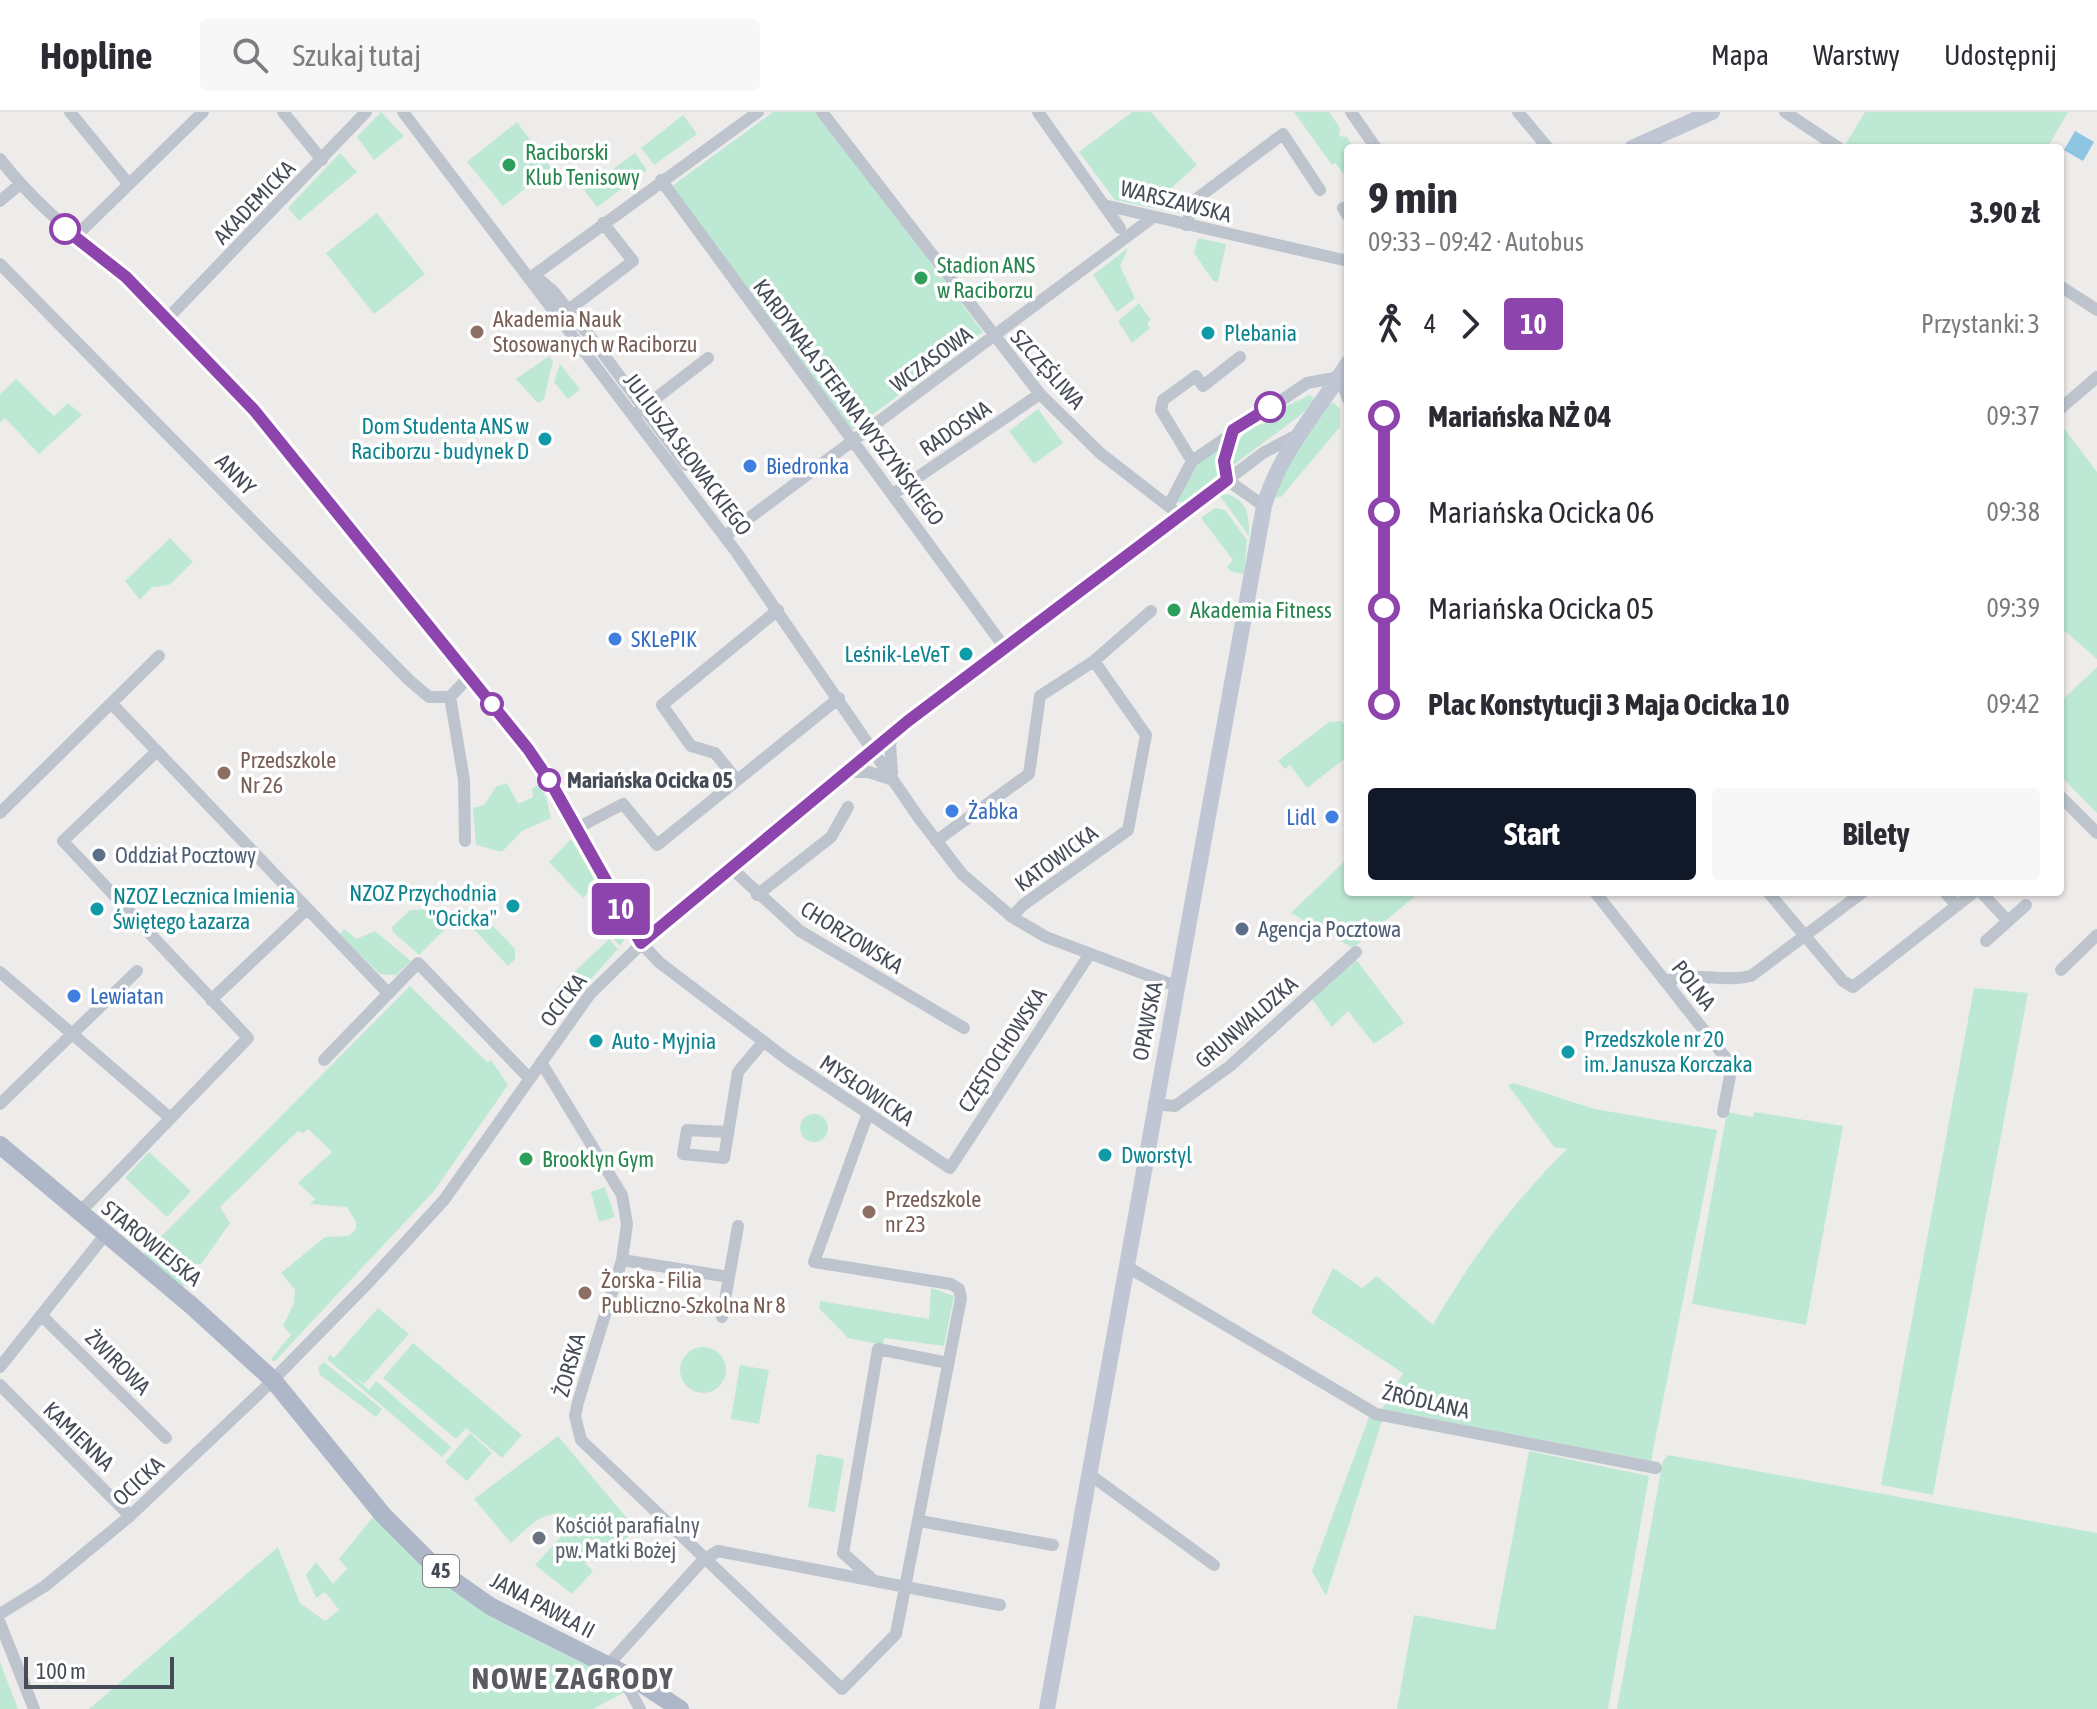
<!DOCTYPE html>
<html lang="pl">
<meta charset="utf-8">
<style>
:root{--surface:#fff;--page:#f7f7f7;--text:#2b2b33;--muted:#7c7c81;--line:#e1e1e2;--accent:#111827}
body{margin:0;font-family:"Asap Condensed",sans-serif;background:var(--page);color:var(--text);height:100vh;display:flex;flex-direction:column;font-size:30px;white-space:nowrap}
*{box-sizing:border-box;margin:0}
p{font-size:26px;color:var(--muted)}
.icon{flex:none;width:44px;height:44px;fill:none;stroke:currentColor;stroke-width:2;stroke-linecap:round;stroke-linejoin:round}
.map{position:relative;flex:1;overflow:hidden}
.details{position:absolute;left:1344px;top:32px;width:720px;height:752px;display:flex;flex-direction:column;background:var(--surface);border-radius:8px;box-shadow:0 2px 6px #0004}
.details>*{flex:none}
.badge{padding:0 16px;border-radius:6px;font-size:28px;line-height:52px}
.scale{position:absolute;left:24px;bottom:20px;width:150px;box-sizing:border-box;padding-left:8px;border:4px solid #464c57;border-top:0;font-size:22px;line-height:28px;white-space:nowrap;color:#464c57;-webkit-text-stroke:6px #fff;paint-order:stroke}
.map>.badge{position:absolute;translate:-50% -50%;box-shadow:0 0 0 4px #fff}
.legs{display:flex;align-items:center;gap:12px;height:88px;padding:0 24px;font-size:26px}
.legs p{margin-inline-start:auto}
.summary{display:flex;align-items:center;justify-content:space-between;height:136px;padding:0 24px}
h1{font-size:44px;font-weight:700;line-height:60px}
.action{display:flex;gap:16px;margin-top:auto;padding:16px 24px}
.action a{flex:1;height:92px;border-radius:8px;background:var(--accent);color:#fff;font-size:32px;font-weight:700;line-height:92px;text-align:center}
.action a+a{background:var(--page);color:var(--text)}
ul{padding:0 24px;list-style:none}
li{display:flex;align-items:center;gap:28px;height:96px;font-size:30px}
li i{display:grid;place-items:center;width:12px;height:100%;margin:0 10px;background:currentColor}
li i::after{content:'';width:20px;height:20px;margin:-10px;border:6px solid;border-radius:50%;background:var(--surface)}
li p{margin-inline-start:auto}
li:first-child i{background:linear-gradient(#0000 50%,currentColor 0)}
li:last-child i{background:linear-gradient(currentColor 50%,#0000 0)}
header{display:flex;align-items:center;gap:48px;box-sizing:border-box;height:112px;padding:0 40px;background:var(--surface);border-bottom:2px solid var(--line)}
header strong{font-size:38px}
nav{display:flex;gap:44px;margin-inline-start:auto;font-size:28px}
.search{width:560px;height:72px;background:var(--page);display:flex;align-items:center;gap:20px;box-sizing:border-box;padding:0 28px;border-radius:8px;color:var(--muted);font-size:30px}
.map>svg:first-child{display:block}
.green{fill:#bde9d4}
.water{fill:#8ec5e2}
.lines{fill:none;stroke-linecap:round;stroke-linejoin:round}
.minor{stroke:#bec4cd;stroke-width:12}
.secondary{stroke:#c0c6d3;stroke-width:16}
.primary{stroke:#adb7c8;stroke-width:18}
.line-1-casing{stroke:#fff;stroke-width:18}
.line-1{stroke:#8e44ad;stroke-width:12}
.leisure-dot{fill:#2e9e5b;stroke:#fff;stroke-width:3}
.stop-1-dot{fill:#fff;stroke:#8e44ad;stroke-width:4}
.education-dot{fill:#8d6e63;stroke:#fff;stroke-width:3}
.culture-dot{fill:#0f9aa8;stroke:#fff;stroke-width:3}
.shop-dot{fill:#3f7fe0;stroke:#fff;stroke-width:3}
.service-dot{fill:#5c6f8a;stroke:#fff;stroke-width:3}
.worship-dot{fill:#6b7280;stroke:#fff;stroke-width:3}
.labels{text-anchor:middle;stroke-width:7;stroke-linejoin:round;paint-order:stroke}
.shield{fill:#fff;stroke:#7e8289;stroke-width:2}
.shield-label{font-size:20px;font-weight:bold;fill:#464c57}
.leisure-label{font-size:22px;fill:#27864d;stroke:#fff;text-anchor:start}
.street-label{font-size:22px;fill:#464c57;stroke:#fff}
.education-label{font-size:22px;fill:#785e54;stroke:#fff;text-anchor:start}
.culture-label{font-size:22px;fill:#0d838f;stroke:#fff;text-anchor:start}
.shop-label{font-size:22px;fill:#366cbe;stroke:#fff;text-anchor:start}
.stop-label{font-size:22px;font-weight:bold;fill:#464c57;stroke:#fff;text-anchor:start}
.service-label{font-size:22px;fill:#4e5e75;stroke:#fff;text-anchor:start}
.worship-label{font-size:22px;fill:#5b616d;stroke:#fff;text-anchor:start}
.district-label{font-size:30px;font-weight:bold;letter-spacing:2px;fill:#595b60;stroke:#fff}
</style>
<header>
<strong>Hopline</strong>
<div class="search"><svg class="icon" aria-label="search" viewBox="0 0 24 24"><circle cx="10" cy="10" r="6"/><path d="M15 15l6 6"/></svg>Szukaj tutaj</div>
<nav><a>Mapa</a><a>Warstwy</a><a>Udostępnij</a></nav>
</header>
<div class="map">
<svg width="2097" height="1597" viewBox="0 0 2097 1597">
<rect width="100%" height="100%" fill="#eeeceb"/>
<path class="green" d="M 381,0 L 404,24 L 374,48 L 357,25 Z
M 773,0 L 817,0 L 983,220 L 852,318 L 672,74 Z
M 1132,0 L 1151,0 L 1197,53 L 1169,78 L 1184,95 L 1183,102 L 1115,88 L 1079,40 Z
M 1294,0 L 1329,0 L 1340,16 L 1339,24 L 1347,25 L 1354,36 L 1348,36 L 1348,68 L 1335,51 L 1332,53 Z
M 1865,0 L 2068,0 L 2047,36 L 1849,36 L 1845,33 Z
M 683,3 L 697,22 L 654,53 L 641,36 Z
M 517,10 L 551,56 L 503,94 L 467,50 Z
M 340,41 L 357,60 L 299,109 L 288,96 Z
M 635,41 L 647,58 L 597,95 L 584,78 Z
M 377,101 L 425,162 L 374,202 L 326,141 Z
M 1198,126 L 1226,132 L 1218,169 L 1214,170 L 1194,141 Z
M 1128,136 L 1120,154 L 1135,186 L 1117,200 L 1093,163 Z
M 1139,191 L 1151,208 L 1147,211 L 1150,216 L 1132,231 L 1118,209 Z
M 549,244 L 553,249 L 544,287 L 538,291 L 516,267 Z
M 560,252 L 580,277 L 568,287 L 554,270 Z
M 16,267 L 54,304 L 68,291 L 82,303 L 39,342 L 5,306 L 0,311 L 0,282 Z
M 1310,283 L 1315,287 L 1302,302 L 1232,354 L 1235,335 L 1249,314 L 1263,312 L 1280,302 L 1282,296 Z
M 1334,291 L 1340,297 L 1340,315 L 1281,385 L 1272,386 L 1278,365 L 1325,292 Z
M 1038,297 L 1063,331 L 1034,352 L 1009,319 Z
M 2060,311 L 2097,360 L 2097,547 L 2060,515 Z
M 1219,333 L 1218,363 L 1184,390 L 1178,390 L 1176,388 L 1197,349 Z
M 1227,382 C 1248,389 1249,403 1249,424 L 1220,384 Z
M 1215,396 L 1225,398 L 1247,428 L 1244,462 L 1230,459 L 1227,455 L 1233,448 L 1201,406 Z
M 170,426 L 193,450 L 169,473 L 152,475 L 140,488 L 125,469 Z
M 2097,555 L 2097,701 L 2060,663 L 2060,590 Z
M 1341,609 L 1348,617 L 1348,644 L 1307,676 L 1290,653 L 1285,657 L 1278,649 L 1329,610 Z
M 507,671 L 518,692 L 533,685 L 532,677 L 538,673 L 546,685 L 551,706 L 522,719 L 502,740 L 476,733 L 473,696 L 484,693 L 496,675 Z
M 571,727 L 597,772 L 583,786 L 549,750 Z
M 1348,746 L 1348,780 L 1420,780 L 1353,836 L 1291,801 Z
M 608,792 L 625,826 L 620,834 L 593,805 Z
M 442,796 L 454,808 L 419,843 L 393,820 L 392,815 L 410,798 Z
M 481,811 L 490,811 L 515,837 L 515,847 L 508,854 L 474,817 Z
M 344,817 L 356,827 L 375,819 L 411,849 L 396,863 L 380,862 L 339,823 Z
M 609,827 L 618,837 L 561,900 L 569,881 L 563,875 L 556,877 Z
M 1355,846 L 1404,911 L 1374,932 L 1348,899 L 1332,915 L 1312,887 Z
M 410,874 L 487,950 L 491,948 L 508,973 L 434,1079 L 274,1250 L 271,1247 L 291,1223 L 283,1214 L 294,1191 L 295,1178 L 281,1161 L 325,1125 L 349,1124 L 356,1117 L 356,1110 L 347,1095 L 310,1092 L 315,1087 L 298,1071 L 332,1040 L 308,1017 L 303,1021 L 298,1019 L 220,1095 L 230,1111 L 201,1152 L 187,1153 L 178,1164 L 188,1173 L 182,1174 L 143,1143 Z
M 1974,876 L 2028,881 L 1933,1383 L 1881,1373 Z
M 1514,971 L 1594,997 L 1717,1018 L 1651,1349 L 1382,1297 L 1403,1261 L 1311,1201 L 1333,1156 L 1362,1176 L 1377,1164 L 1433,1213 C 1472,1145 1511,1093 1567,1037 L 1554,1035 L 1508,973 Z
M 1727,1000 L 1753,1005 L 1754,1000 L 1843,1014 L 1806,1213 L 1692,1192 Z
M800 1016a14 14 0 1 1 28 0a14 14 0 1 1-28 0Z
M 149,1040 L 191,1079 L 167,1105 L 125,1066 Z
M 605,1075 L 615,1105 L 599,1110 L 591,1080 Z
M 931,1176 L 954,1184 L 944,1234 L 884,1226 L 883,1233 L 848,1226 L 819,1196 L 820,1189 L 929,1207 Z
M 378,1196 L 409,1222 L 364,1272 L 352,1263 L 369,1278 L 376,1269 L 451,1335 L 442,1345 L 327,1247 L 330,1243 L 334,1246 Z
M 413,1231 L 522,1323 L 502,1346 L 466,1316 L 456,1327 L 383,1266 Z
M680 1258a23 23 0 1 1 46 0a23 23 0 1 1-46 0Z
M 324,1250 L 382,1297 L 376,1305 L 320,1263 L 318,1256 Z
M 740,1253 L 769,1258 L 759,1312 L 731,1307 Z
M 1369,1305 L 1382,1309 L 1326,1484 L 1312,1459 Z
M 470,1321 L 492,1341 L 467,1369 L 445,1350 Z
M 558,1324 L 636,1417 L 612,1441 L 603,1432 L 585,1451 L 593,1459 L 572,1482 L 535,1453 L 567,1418 L 558,1402 C 540,1401 525,1418 511,1431 L 474,1387 Z
M 1529,1339 L 1649,1364 L 1608,1597 L 1397,1597 L 1414,1503 L 1495,1518 Z
M 817,1342 L 844,1347 L 835,1400 L 808,1395 Z
M 1668,1343 L 2097,1421 L 2097,1597 L 1617,1597 L 1663,1349 Z
M 373,1405 C 449,1486 517,1518 615,1566 L 625,1580 L 593,1597 L 89,1597 L 278,1435 L 300,1491 L 325,1509 L 339,1498 L 325,1480 L 316,1486 L 306,1463 L 316,1450 L 333,1472 L 347,1457 L 339,1447 Z
M 0,1550 L 18,1597 L 0,1597 Z"/>
<path class="water" d="M 2075,19 L 2094,30 L 2083,49 L 2064,38 Z"/>
<g class="lines">
<path class="minor" d="M 70,0 L 127,70
M 283,0 L 322,48
M 403,0 L 737,441 L 919,706 L 962,762 L 1012,805 L 1046,825 L 1176,874
M 822,0 L 1040,282 L 1100,341 L 1180,403
M 1038,0 L 1120,116
M 1351,0 L 1376,36
M 1518,0 L 1548,36
M 1785,0 L 1839,36
M 0,47 C 49,111 112,148 167,205 C 297,339 413,489 528,637 L 551,671 L 641,831 L 660,851 L 788,948 L 950,1056 L 1089,843
M 661,68 L 1005,536
M 0,89 L 19,73
M 1108,94 L 1348,149
M 1343,96 L 1348,104
M 1186,113 L 1195,88 L 1283,22 L 1320,78
M 75,125 L 203,0
M 0,152 L 409,568 L 429,585 L 450,585
M 534,163 L 553,179 L 592,227 L 686,353
M 530,166 L 758,0
M 2060,174 L 2097,198
M 563,202 L 633,149 L 603,111
M 168,206 L 366,0
M 2060,297 L 2097,265
M 638,300 L 708,246
M 1233,318 L 1224,349 L 1227,368 L 1264,394
M 1192,349 L 1161,298 L 1163,288 L 1196,264 L 1203,274 L 1240,245
M 893,382 L 1040,282
M 1169,393 L 1192,349 L 1307,271 L 1340,265 L 1348,287
M 725,424 L 1152,106
M 111,591 L 388,881
M 845,660 L 869,660 L 893,668
M 892,661 L 890,632 L 894,620
M 737,668 L 715,641 L 691,634 L 662,593 L 778,498
M 2060,684 L 2097,721
M 0,701 L 159,544
M 577,716 L 623,692 L 657,733 L 839,586
M 465,729 L 464,668 L 450,585 L 469,565
M 936,729 L 1029,662 L 1040,584 L 1094,549 L 1151,499
M 729,754 L 800,819 L 964,916
M 1595,780 L 1732,954 L 1723,1000
M 1768,780 L 1843,869 L 1853,875 L 1974,780
M 1945,780 L 1957,794
M 1981,780 L 2008,809
M 757,783 L 831,725 L 848,695
M 1012,805 L 1023,793 L 1128,718 L 1146,623 L 1094,549
M 1986,829 L 2026,793
M 2061,858 L 2097,823
M 0,860 L 169,1005
M 1666,869 C 1694,859 1723,871 1751,864 L 1863,780
M 211,888 L 306,798
M 324,948 L 418,851 L 529,966
M 541,950 L 622,1083 L 627,1112 L 622,1148 L 578,1290 L 575,1304 L 581,1328 L 842,1577 L 896,1522 L 961,1186 L 959,1177 L 951,1172 L 814,1150 L 867,1004
M 0,992 L 137,859
M 1154,992 L 1175,994 L 1230,954 L 1356,840
M 728,1020 L 687,1018 L 683,1042 L 724,1046 L 738,960 L 763,930
M 79,1101 L 248,926 L 63,729 L 156,640
M 622,1148 L 729,1165
M 1126,1154 L 1376,1302 L 1656,1356
M 41,1203 L 166,1326
M 722,1205 L 738,1114
M 0,1255 L 105,1123
M 0,1273 L 130,1404
M 1089,1362 L 1214,1453
M 920,1409 L 1053,1433
M 871,1466 L 843,1441 L 878,1237 L 948,1251
M 0,1502 L 45,1474 L 130,1404 L 266,1275 L 369,1170 L 444,1088 L 590,882 L 667,807 L 908,609 L 1263,341 L 1297,323
M 0,1511 L 34,1597
M 608,1553 L 703,1448 L 718,1439 L 1000,1493
M 633,1566 L 628,1575 L 640,1597"/>
<path class="secondary" d="M 1632,36 L 1712,0
M 1047,1597 L 1264,394 C 1280,339 1318,299 1348,251"/>
<path class="primary" d="M 0,1033 L 192,1194 L 273,1268 L 383,1403 L 436,1456 L 490,1494 L 633,1566 L 680,1597"/>
</g>
<g class="lines">
<g class="line-1-casing">
<path id="line-1" d="M 65,117 L 126,165 L 254,298 L 528,637 L 551,671 L 641,831 L 908,609 L 1227,368 L 1224,349 L 1233,318 L 1270,295"/>
</g>
<use href="#line-1" class="line-1"/>
</g>
<g class="leisure-dot">
<circle cx="509" cy="53" r="8"/>
<circle cx="921" cy="166" r="8"/>
<circle cx="1174" cy="498" r="8"/>
<circle cx="526" cy="1047" r="8"/>
</g>
<g class="stop-1-dot">
<circle cx="65" cy="117" r="14"/>
<circle cx="1270" cy="295" r="14"/>
<circle cx="492" cy="592" r="10"/>
<circle cx="549" cy="668" r="10"/>
</g>
<g class="education-dot">
<circle cx="477" cy="220" r="8"/>
<circle cx="224" cy="661" r="8"/>
<circle cx="869" cy="1100" r="8"/>
<circle cx="585" cy="1181" r="8"/>
</g>
<g class="culture-dot">
<circle cx="1208" cy="221" r="8"/>
<circle cx="545" cy="327" r="8"/>
<circle cx="966" cy="542" r="8"/>
<circle cx="513" cy="794" r="8"/>
<circle cx="97" cy="797" r="8"/>
<circle cx="596" cy="929" r="8"/>
<circle cx="1568" cy="940" r="8"/>
<circle cx="1105" cy="1043" r="8"/>
</g>
<g class="shop-dot">
<circle cx="750" cy="354" r="8"/>
<circle cx="615" cy="527" r="8"/>
<circle cx="952" cy="699" r="8"/>
<circle cx="1332" cy="705" r="8"/>
<circle cx="74" cy="884" r="8"/>
</g>
<g class="service-dot">
<circle cx="99" cy="743" r="8"/>
<circle cx="1242" cy="817" r="8"/>
</g>
<circle class="worship-dot" cx="539" cy="1426" r="8"/>
<g class="labels">
<rect class="shield" x="423" y="1443" width="36" height="32" rx="6"/>
<g class="shield-label">
<text x="441" y="1466">45</text>
</g>
<g class="leisure-label">
<text x="525" y="48">Raciborski<tspan x="525" dy="25">Klub Tenisowy</tspan></text>
<text x="937" y="161">Stadion ANS<tspan x="937" dy="25">w Raciborzu</tspan></text>
<text x="1190" y="506">Akademia Fitness</text>
<text x="542" y="1055">Brooklyn Gym</text>
</g>
<g class="street-label">
<text transform="translate(1176 89) rotate(14)" y="8">WARSZAWSKA</text>
<text transform="translate(254 90) rotate(-46)" y="8">AKADEMICKA</text>
<text transform="translate(931 247) rotate(-36)" y="8">WCZASOWA</text>
<text transform="translate(1048 257) rotate(48)" y="8">SZCZĘŚLIWA</text>
<text transform="translate(849 290) rotate(53)" y="8">KARDYNAŁA STEFANA WYSZYŃSKIEGO</text>
<text transform="translate(955 316) rotate(-34)" y="8">RADOSNA</text>
<text transform="translate(688 342) rotate(53)" y="8">JULIUSZA SŁOWACKIEGO</text>
<text transform="translate(236 362) rotate(46)" y="8">ANNY</text>
<text transform="translate(1056 746) rotate(-36)" y="8">KATOWICKA</text>
<text transform="translate(852 825) rotate(32)" y="8">CHORZOWSKA</text>
<text transform="translate(1694 873) rotate(52)" y="8">POLNA</text>
<text transform="translate(563 888) rotate(-52)" y="8">OCICKA</text>
<text transform="translate(1147 909) rotate(-79)" y="8">OPAWSKA</text>
<text transform="translate(1246 910) rotate(-41)" y="8">GRUNWALDZKA</text>
<text transform="translate(1002 938) rotate(-57)" y="8">CZĘSTOCHOWSKA</text>
<text transform="translate(867 978) rotate(34)" y="8">MYSŁOWICKA</text>
<text transform="translate(152 1131) rotate(39)" y="8">STAROWIEJSKA</text>
<text transform="translate(118 1250) rotate(45)" y="8">ŻWIROWA</text>
<text transform="translate(569 1253) rotate(-74)" y="8">ŻORSKA</text>
<text transform="translate(1426 1289) rotate(13)" y="8">ŹRÓDLANA</text>
<text transform="translate(79 1324) rotate(44)" y="8">KAMIENNA</text>
<text transform="translate(138 1369) rotate(-43)" y="8">OCICKA</text>
<text transform="translate(543 1493) rotate(28)" y="8">JANA PAWŁA II</text>
</g>
<g class="education-label">
<text x="493" y="215">Akademia Nauk<tspan x="493" dy="25">Stosowanych w Raciborzu</tspan></text>
<text x="240" y="656">Przedszkole<tspan x="240" dy="25">Nr 26</tspan></text>
<text x="885" y="1095">Przedszkole<tspan x="885" dy="25">nr 23</tspan></text>
<text x="601" y="1176">Żorska - Filia<tspan x="601" dy="25">Publiczno-Szkolna Nr 8</tspan></text>
</g>
<g class="culture-label">
<text x="1224" y="229">Plebania</text>
<text x="529" y="322" text-anchor="end">Dom Studenta ANS w<tspan x="529" dy="25">Raciborzu - budynek D</tspan></text>
<text x="950" y="550" text-anchor="end">Leśnik-LeVeT</text>
<text x="497" y="789" text-anchor="end">NZOZ Przychodnia<tspan x="497" dy="25">"Ocicka"</tspan></text>
<text x="113" y="792">NZOZ Lecznica Imienia<tspan x="113" dy="25">Świętego Łazarza</tspan></text>
<text x="1584" y="935">Przedszkole nr 20<tspan x="1584" dy="25">im. Janusza Korczaka</tspan></text>
<text x="612" y="937">Auto - Myjnia</text>
<text x="1121" y="1051">Dworstyl</text>
</g>
<g class="shop-label">
<text x="766" y="362">Biedronka</text>
<text x="631" y="535">SKLePIK</text>
<text x="968" y="707">Żabka</text>
<text x="1316" y="713" text-anchor="end">Lidl</text>
<text x="90" y="892">Lewiatan</text>
</g>
<g class="stop-label">
<text x="567" y="676">Mariańska Ocicka 05</text>
</g>
<g class="service-label">
<text x="115" y="751">Oddział Pocztowy</text>
<text x="1258" y="825">Agencja Pocztowa</text>
</g>
<g class="worship-label">
<text x="555" y="1421">Kościół parafialny<tspan x="555" dy="25">pw. Matki Bożej</tspan></text>
</g>
<g class="district-label">
<text x="573" y="1577">NOWE ZAGRODY</text>
</g>
</g>
</svg>
<div class="scale">100 m</div>
<b class="badge" style="left:621px;top:797px;background:#8e44ad;color:#fff">10</b>
<section class="details">
<div class="summary"><div><h1>9 min</h1><p>09:33 – 09:42 · Autobus</p></div><b>3.90 zł</b></div>
<div class="legs"><svg class="icon" aria-label="walk" viewBox="0 0 24 24"><circle cx="13" cy="4" r="2"/><path d="M13 8l-2 6 4 7M11 14l-3 7M7 12l3-4h3l4 4"/></svg>4<svg class="icon" aria-label="forward" viewBox="0 0 24 24"><path d="M9 5l7 7-7 7"/></svg><b class="badge" style="background:#8e44ad;color:#fff">10</b><p>Przystanki: 3</p></div>
<ul>
<li><i style="color:#8e44ad"></i><b>Mariańska NŻ 04</b><p>09:37</p></li>
<li><i style="color:#8e44ad"></i><span>Mariańska Ocicka 06</span><p>09:38</p></li>
<li><i style="color:#8e44ad"></i><span>Mariańska Ocicka 05</span><p>09:39</p></li>
<li><i style="color:#8e44ad"></i><b>Plac Konstytucji 3 Maja Ocicka 10</b><p>09:42</p></li>
</ul>
<div class="action"><a>Start</a><a>Bilety</a></div>
</section>
</div>
